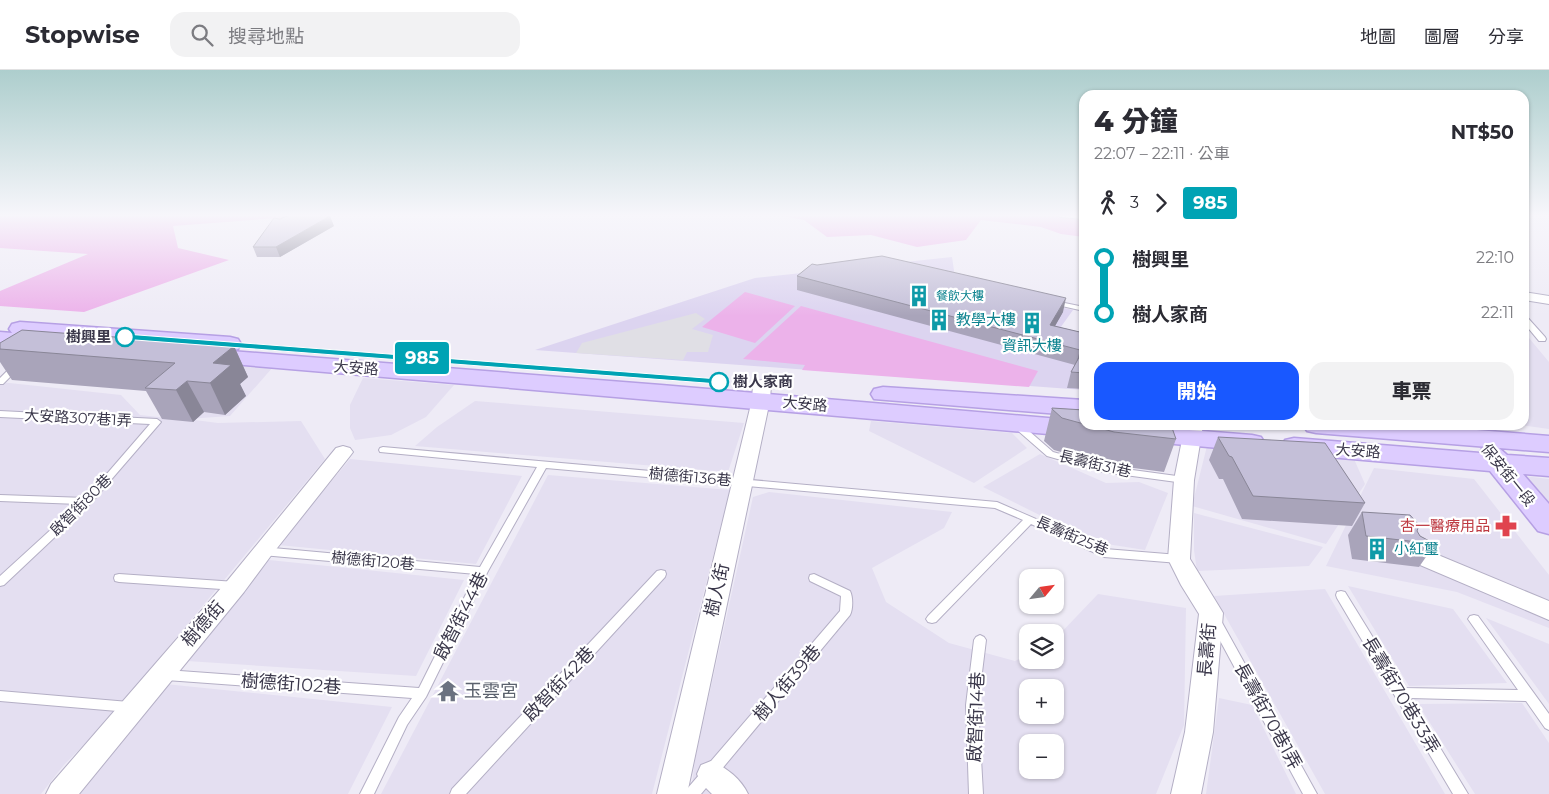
<!DOCTYPE html>
<html lang="zh-TW">
<meta charset="utf-8">
<style>
:root{--surface:#fff;--page:#f2f2f3;--text:#2b2b33;--muted:#7c7c81;--line:#e1e1e2;--accent:#1958ff}
body{margin:0;font-family:Montserrat,"Noto Sans TC",sans-serif;background:var(--page);color:var(--text);height:100vh;display:flex;flex-direction:column;font-size:19px;white-space:nowrap}
*{box-sizing:border-box;margin:0}
p{font-size:16px;color:var(--muted)}
.icon{flex:none;width:28px;height:28px;fill:none;stroke:currentColor;stroke-width:2;stroke-linecap:round;stroke-linejoin:round}
.map{position:relative;flex:1;overflow:hidden}
.drawer{position:absolute;left:1079px;top:20px;width:450px;height:340px;display:flex;flex-direction:column;background:var(--surface);border-radius:15px;box-shadow:0 1px 4px #0004}
.drawer>*{flex:none}
.badge{padding:0 10px;border-radius:4px;font-size:18px;line-height:32px}
.needle{width:32px;rotate:61deg}
.fabs{position:absolute;left:1019px;top:499px;display:grid;gap:10px}
.fabs a{display:grid;place-items:center;width:45px;height:45px;border-radius:10px;background:var(--surface);box-shadow:0 1px 4px #0004;font-size:25px}
.map>.badge{position:absolute;translate:-50% -50%;box-shadow:0 0 0 2px #fff}
.legs{display:flex;align-items:center;gap:8px;height:55px;padding:0 15px;font-size:16px}
.legs p{margin-inline-start:auto}
.overview{display:flex;align-items:center;justify-content:space-between;height:85px;padding:0 15px}
h1{font-size:28px;font-weight:800;line-height:38px}
.primary-button{display:flex;gap:10px;margin-top:auto;padding:10px 15px}
.primary-button a{flex:1;height:58px;border-radius:15px;background:var(--accent);color:#fff;font-size:20px;font-weight:800;line-height:58px;text-align:center}
.primary-button a+a{background:var(--page);color:var(--text)}
ul{padding:0 15px;list-style:none}
li{display:flex;align-items:center;gap:18px;height:55px;font-size:19px}
li i{display:grid;place-items:center;width:8px;height:100%;margin:0 6px;background:currentColor}
li i::after{content:'';width:12px;height:12px;margin:-6px;border:4px solid;border-radius:50%;background:var(--surface)}
li p{margin-inline-start:auto}
li:first-child i{background:linear-gradient(#0000 50%,currentColor 0)}
li:last-child i{background:linear-gradient(currentColor 50%,#0000 0)}
header{display:flex;align-items:center;gap:30px;box-sizing:border-box;height:70px;padding:0 25px;background:var(--surface);border-bottom:1px solid var(--line)}
header strong{font-size:24px}
nav{display:flex;gap:28px;margin-inline-start:auto;font-size:18px}
.search{width:350px;height:45px;background:var(--page);display:flex;align-items:center;gap:12px;box-sizing:border-box;padding:0 18px;border-radius:15px;color:var(--muted);font-size:19px}
.map>svg:first-child{display:block}
.residential{fill:#e4dff1;fill-rule:evenodd}
.education{fill:#dcd4f0}
.green{fill:#ecb2ea}
.parking{fill:#e0dfe5}
.lines{fill:none;stroke-linecap:round;stroke-linejoin:round}
.lane-casing{stroke:#b4afc5;stroke-width:2}
.street-casing{stroke:#b4afc5;stroke-width:2}
.secondary-casing{stroke:#b6a0e4;stroke-width:3}
.lane{fill:#fff;fill-rule:evenodd}
.street{fill:#fff;fill-rule:evenodd}
.secondary{fill:#dcf;fill-rule:evenodd}
.wall{fill:#a9a4ba}
.shaded-wall{fill:#898697}
.building{fill:#c4bfd8;stroke:#898697}
.line-1{fill:#00a3b4;stroke:#fff}
.stop-1-dot{fill:#fff;stroke:#00a3b4;stroke-width:2.5}
.labels{text-anchor:middle;stroke-width:4.5;stroke-linejoin:round;paint-order:stroke}
.far-culture-label{font-size:12px;fill:#0d838f;stroke:#fff;text-anchor:start}
.culture-label{font-size:15px;fill:#0d838f;stroke:#fff;text-anchor:start}
.stop-label{font-size:15px;font-weight:bold;fill:#3b384b;stroke:#fff;text-anchor:end}
.street-label{font-size:15px;fill:#3b384b;stroke:#fff}
.health-label{font-size:15px;fill:#be3a42;stroke:#fff;text-anchor:end}
.near-street-label{font-size:18px;fill:#3b384b;stroke:#fff}
.near-worship-label{font-size:18px;fill:#5b616d;stroke:#fff;text-anchor:start}
</style>
<header>
<strong>Stopwise</strong>
<div class="search"><svg class="icon" aria-label="search" viewBox="0 0 24 24"><circle cx="10" cy="10" r="6"/><path d="M15 15l6 6"/></svg>搜尋地點</div>
<nav><a>地圖</a><a>圖層</a><a>分享</a></nav>
</header>
<div class="map">
<svg width="1549" height="724" viewBox="0 0 1549 724">
<rect width="100%" height="100%" fill="#eeebf6"/>
<path class="residential" d="M 1524,262 L 1549,292 L 1549,359 L 1520,355 L 1524,355 Z
M 53,277 L 273,297 L 230,346 L 187,349 L 218,353 L 301,351 L 325,389 L 106,652 L 63,696 L 41,724 L 0,724 L 0,312 L 121,325 L 140,345 L 168,348 L 155,317 Z
M 363,308 L 454,315 L 426,347 L 391,365 L 355,370 L 350,358 L 350,335 Z
M 475,331 L 744,353 L 728,402 L 415,376 L 437,357 Z
M 871,351 L 1012,363 L 1027,378 L 974,413 L 869,361 Z
M 1207,376 L 1354,389 L 1365,414 L 1326,474 L 1192,436 Z
M 1040,384 L 1106,413 L 1139,412 L 1168,423 L 1145,480 L 1094,472 L 983,417 Z
M 350,389 L 522,406 L 476,494 L 278,475 Z
M 1374,398 L 1474,409 L 1549,505 L 1549,558 L 1457,522 L 1326,496 Z
M 548,405 L 730,420 L 652,724 L 381,724 Z
M 1523,406 L 1549,409 L 1549,435 Z
M 769,422 L 952,442 L 944,458 L 872,498 L 886,532 L 949,573 L 1015,591 L 1027,585 L 1028,590 L 1055,590 L 1055,569 L 1098,524 L 1186,538 L 1184,655 L 1156,724 L 691,724 L 695,689 L 753,427 ZM 1028,618 L 1055,618 L 1055,645 L 1028,645 ZM 1028,672 L 1055,672 L 1055,700 L 1028,700 Z
M 1194,443 L 1323,477 L 1309,496 L 1197,501 L 1194,480 Z
M 269,490 L 464,510 L 416,606 L 187,591 Z
M 1348,516 L 1453,539 L 1507,613 L 1409,616 Z
M 1325,519 L 1445,724 L 1325,724 L 1214,526 Z
M 1486,548 L 1549,574 L 1549,634 Z
M 165,614 L 392,637 L 348,724 L 79,724 Z
M 1219,628 L 1252,635 L 1296,724 L 1206,724 Z
M 1522,633 L 1549,673 L 1549,724 L 1475,724 L 1418,634 Z"/>
<path class="education" d="M 952,187 L 956,214 L 1073,240 L 1053,268 L 1084,277 L 1084,320 L 535,280 L 755,208 Z"/>
<path class="green" d="M 0,145 L 318,145 L 173,156 L 178,178 L 229,190 L 84,242 L 0,236 L 0,221 L 88,184 L 0,178 Z
M 777,145 L 1067,145 L 1084,147 L 1084,167 L 1061,164 L 1041,157 L 981,150 L 966,170 L 917,177 L 871,165 L 827,167 L 804,150 Z
M 745,222 L 795,236 L 755,273 L 702,257 Z
M 801,236 L 1038,301 L 1029,317 L 802,300 L 805,295 L 743,289 Z"/>
<path class="parking" d="M 696,243 L 705,249 L 692,259 L 713,265 L 708,282 L 687,282 L 683,290 L 576,283 L 582,273 Z"/>
<g class="lines">
<g class="lane-casing">
<path id="lane" d="M 1057,145 L 1084,145 L 1084,149 L 1060,147 Z
M 1055,231 L 1084,237 L 1084,241 L 1053,234 L 1051,233 Z
M 1524,247 L 1527,247 L 1545,267 L 1546,269 L 1545,271 L 1539,271 L 1524,253 Z
M 13,295 L 16,295 L 20,297 L 3,314 L 0,314 L 0,308 Z
M 0,341 L 157,349 L 161,352 L 91,433 L 4,515 L 0,516 L 0,506 L 79,434 L 0,431 L 0,425 L 86,428 L 150,354 L 0,347 Z
M 1018,353 L 1021,354 L 1053,382 L 1103,396 L 1184,407 L 1189,410 L 1184,413 L 1103,402 L 1047,386 L 1015,358 L 1014,356 Z
M 383,377 L 997,432 L 1105,479 L 1179,485 L 1183,486 L 1184,489 L 1183,492 L 1179,493 L 1104,487 L 1031,454 L 936,552 L 932,553 L 928,552 L 926,549 L 928,546 L 1023,450 L 995,438 L 546,398 L 488,501 L 426,627 L 407,655 L 374,724 L 360,724 L 399,647 L 412,628 L 166,610 L 162,609 L 160,605 L 162,601 L 166,600 L 419,618 L 476,504 L 262,485 L 258,484 L 257,481 L 258,478 L 262,477 L 480,497 L 537,397 L 380,382 L 379,380 L 380,378 Z
M 661,500 L 665,501 L 666,504 L 665,507 L 466,724 L 450,724 L 452,719 L 657,501 Z
M 119,504 L 236,512 L 240,513 L 241,516 L 240,519 L 236,520 L 119,512 L 115,511 L 114,508 L 115,505 Z
M 814,504 L 850,521 C 853,527 853,539 850,545 L 701,724 L 685,724 L 687,719 L 840,541 L 841,526 L 810,511 L 809,508 L 810,505 Z
M 1341,521 L 1345,522 L 1404,618 L 1518,620 L 1468,549 L 1470,546 L 1474,545 L 1478,546 L 1549,644 L 1549,660 L 1545,658 L 1526,631 L 1410,628 L 1468,724 L 1453,724 L 1337,528 L 1336,525 L 1337,522 Z
M 1216,548 L 1220,549 L 1317,724 L 1303,724 L 1210,552 L 1212,549 Z
M 980,565 L 984,567 L 986,570 L 978,635 L 983,724 L 969,724 L 966,635 L 974,570 L 976,567 Z
M 0,621 L 129,632 L 133,633 L 135,637 L 133,641 L 129,642 L 0,631 Z"/>
</g>
<g class="street-casing">
<path id="street" d="M 1524,222 L 1549,226 L 1549,234 L 1524,230 Z
M 762,310 L 768,311 L 771,315 L 770,330 L 687,724 L 657,724 L 752,330 L 753,315 L 756,311 Z
M 1185,355 L 1203,355 L 1194,410 L 1190,489 L 1223,543 L 1213,662 L 1201,724 L 1171,724 L 1185,662 L 1199,544 L 1181,515 L 1168,489 L 1174,410 Z
M 343,376 L 350,378 L 353,382 L 350,386 L 270,487 L 244,522 L 79,724 L 46,724 L 51,714 L 228,510 L 336,378 Z
M 1414,475 L 1549,531 L 1549,550 L 1406,489 L 1403,483 L 1406,477 Z
M 711,691 C 726,697 741,709 748,724 L 712,724 L 701,713 L 697,704 L 701,695 Z"/>
</g>
<g class="secondary-casing">
<path id="secondary" d="M 20,252 L 230,267 L 238,269 L 241,274 L 238,279 L 230,281 L 48,268 L 53,273 L 50,278 L 42,280 L 0,276 L 0,262 L 12,263 L 9,259 L 12,254 Z
M 205,279 L 661,315 L 1083,351 L 1084,355 L 1093,355 L 1096,359 L 1092,365 L 1083,367 L 197,291 L 193,286 L 197,281 Z
M 883,317 L 1084,330 L 1084,346 L 874,329 L 871,324 L 874,319 Z
M 1303,355 L 1415,355 L 1549,366 L 1549,382 L 1499,378 L 1507,385 L 1549,388 L 1549,406 L 1523,404 L 1549,434 L 1549,464 L 1538,461 L 1490,401 L 1294,384 L 1285,382 L 1281,376 L 1285,370 L 1294,368 L 1480,383 L 1482,379 L 1488,377 L 1316,363 L 1307,361 Z
M 1139,356 L 1252,365 L 1261,367 L 1265,373 L 1261,379 L 1252,381 L 1130,370 L 1126,364 L 1130,358 Z"/>
</g>
<use href="#lane" class="lane"/>
<use href="#street" class="street"/>
<use href="#secondary" class="secondary"/>
</g>
<path class="wall" d="M 334,156 L 280,187 L 257,187 L 253,177 Z
M 797,206 L 1063,242 L 1055,256 L 1084,263 L 1084,319 L 1067,318 L 1071,302 L 1075,295 L 797,220 Z
M 0,273 L 234,276 L 248,307 L 240,314 L 246,326 L 225,345 L 204,342 L 193,352 L 162,349 L 146,321 L 12,310 L 0,292 Z
M 1052,338 L 1084,340 L 1084,355 L 1171,355 L 1176,369 L 1164,402 L 1103,394 L 1054,380 L 1044,371 Z
M 1218,367 L 1365,433 L 1352,456 L 1242,449 L 1223,409 L 1219,409 L 1209,390 Z
M 1362,442 L 1417,461 L 1420,466 L 1435,474 L 1419,497 L 1352,489 L 1348,465 Z"/>
<path class="shaded-wall" d="M 330,146 L 334,156 L 280,187 L 276,177 Z
M 1066,228 L 1063,242 L 1047,270 L 1050,255 Z
M 1084,272 L 1084,280 L 1076,295 L 1080,280 Z
M 234,276 L 248,307 L 240,314 L 246,326 L 225,345 L 210,313 L 213,293 Z
M 187,311 L 204,342 L 193,352 L 176,320 Z"/>
<path class="building" d="M 289,145 L 316,145 L 330,146 L 276,177 L 253,177 L 274,148 L 280,149 Z
M 882,186 L 1066,228 L 1050,255 L 1084,263 L 1084,272 L 1080,280 L 797,206 L 812,194 L 817,195 Z
M 22,260 L 234,276 L 213,293 L 231,295 L 210,313 L 187,311 L 176,320 L 145,318 L 175,293 L 0,279 L 0,273 Z
M 1083,280 L 1084,281 L 1084,303 L 1071,302 Z
M 1052,338 L 1084,340 L 1084,354 L 1062,348 L 1052,339 Z
M 1089,355 L 1171,355 L 1176,369 L 1114,362 Z
M 1218,367 L 1325,373 L 1365,433 L 1253,426 L 1232,387 L 1229,386 Z
M 1362,442 L 1410,445 L 1419,455 L 1417,461 L 1420,466 L 1435,474 L 1366,466 Z"/>
<linearGradient id="sky" x2="0" y2="1"><stop stop-color="#adcecd"/><stop offset="0.59" stop-color="#f7f6fb"/><stop offset="1" stop-color="#f7f6fb" stop-opacity="0"/></linearGradient>
<rect width="1549" height="246" fill="url(#sky)"/>
<path class="line-1" d="M 125,264 L 719,309 L 723,312 L 719,314 L 122,269 L 122,265 Z"/>
<defs>
<g id="building-bare" transform="scale(1.725)"><path d="M-4-6H4V6H1V3H-1V6H-4ZM-2.5-4.3h1.7v1.8h-1.7ZM.8-4.3h1.7v1.8H.8ZM-2.5-1h1.7V.8h-1.7ZM.8-1h1.7V.8H.8Z" fill="#0f9aa8" stroke="#fff" stroke-width="2.5" paint-order="stroke"/></g>
<g id="pharmacy-bare" transform="scale(1.725)"><path d="M-2-6h4v4h4v4h-4v4h-4v-4h-4v-4h4Z" fill="#e0444e" stroke="#fff" stroke-width="2.5" paint-order="stroke"/></g>
<g id="temple-bare" transform="scale(1.725)"><path d="M0-6L5-2H3V0L6.5 2.5H4V6H1.5V3h-3V6H-4V2.5H-6.5L-3 0V-2H-5Z" fill="#6b7280" stroke="#fff" stroke-width="2.5" paint-order="stroke"/></g>
</defs>
<g fill-rule="evenodd">
<use href="#building-bare" x="919" y="226"/>
<use href="#building-bare" x="939" y="250"/>
<use href="#building-bare" x="1032" y="253"/>
<use href="#pharmacy-bare" x="1506" y="456"/>
<use href="#building-bare" x="1377" y="479"/>
<use href="#temple-bare" x="448" y="621"/>
</g>
<g class="stop-1-dot">
<circle cx="125" cy="267" r="9"/>
<circle cx="719" cy="312" r="9"/>
</g>
<g class="labels">
<g class="far-culture-label">
<text x="936" y="230">餐飲大樓</text>
</g>
<g class="culture-label">
<text x="956" y="255">教學大樓</text>
<text x="1032" y="281" text-anchor="middle">資訊大樓</text>
<text x="1394" y="484">小紅璽</text>
</g>
<g class="stop-label">
<text x="111" y="272">樹興里</text>
<text x="733" y="317" text-anchor="start">樹人家商</text>
</g>
<g class="street-label">
<text transform="translate(356 298) rotate(4)" y="5">大安路</text>
<text transform="translate(805 334) rotate(5)" y="5">大安路</text>
<text transform="translate(78 348) rotate(3)" y="5">大安路307巷1弄</text>
<text transform="translate(1358 381) rotate(4)" y="5">大安路</text>
<text transform="translate(1095 394) rotate(13)" y="5">長壽街31巷</text>
<text transform="translate(1508 405) rotate(51)" y="5">保安街一段</text>
<text transform="translate(690 407) rotate(5)" y="5">樹德街136巷</text>
<text transform="translate(81 435) rotate(-45)" y="5">啟智街80巷</text>
<text transform="translate(1072 466) rotate(23)" y="5">長壽街25巷</text>
<text transform="translate(373 491) rotate(5)" y="5">樹德街120巷</text>
</g>
<g class="health-label">
<text x="1490" y="461">杏一醫療用品</text>
</g>
<g class="near-street-label">
<text transform="translate(717 520) rotate(-77)" y="6">樹人街</text>
<text transform="translate(461 546) rotate(-63)" y="6">啟智街44巷</text>
<text transform="translate(203 554) rotate(-49)" y="6">樹德街</text>
<text transform="translate(1207 580) rotate(-85)" y="6">長壽街</text>
<text transform="translate(787 613) rotate(-50)" y="6">樹人街39巷</text>
<text transform="translate(291 614) rotate(4)" y="6">樹德街102巷</text>
<text transform="translate(559 614) rotate(-47)" y="6">啟智街42巷</text>
<text transform="translate(1401 625) rotate(59)" y="6">長壽街70巷33弄</text>
<text transform="translate(1268 646) rotate(61)" y="6">長壽街70巷1弄</text>
<text transform="translate(976 647) rotate(-88)" y="6">啟智街14巷</text>
</g>
<g class="near-worship-label">
<text x="464" y="627">玉雲宮</text>
</g>
</g>
</svg>
<div class="fabs">
<a><svg class="needle" viewBox="-14 -14 28 28"><path d="M0-13l5 13h-10z" fill="#e53935"/><path d="M0 13l5-13h-10z" fill="#7c7c81"/></svg></a>
<a><svg class="icon" aria-label="layers" viewBox="0 0 24 24"><path d="M12 4l9 5-9 5-9-5zM3 14l9 5 9-5"/></svg></a>
<a>+</a>
<a>−</a>
</div>
<b class="badge" style="left:422px;top:288px;background:#00a3b4;color:#fff">985</b>
<section class="drawer">
<div class="overview"><div><h1>4 分鐘</h1><p>22:07 – 22:11 · 公車</p></div><b>NT$50</b></div>
<div class="legs"><svg class="icon" aria-label="walk" viewBox="0 0 24 24"><circle cx="13" cy="4" r="2"/><path d="M13 8l-2 6 4 7M11 14l-3 7M7 12l3-4h3l4 4"/></svg>3<svg class="icon" aria-label="forward" viewBox="0 0 24 24"><path d="M9 5l7 7-7 7"/></svg><b class="badge" style="background:#00a3b4;color:#fff">985</b></div>
<ul>
<li><i style="color:#00a3b4"></i><b>樹興里</b><p>22:10</p></li>
<li><i style="color:#00a3b4"></i><b>樹人家商</b><p>22:11</p></li>
</ul>
<div class="primary-button"><a>開始</a><a>車票</a></div>
</section>
</div>
